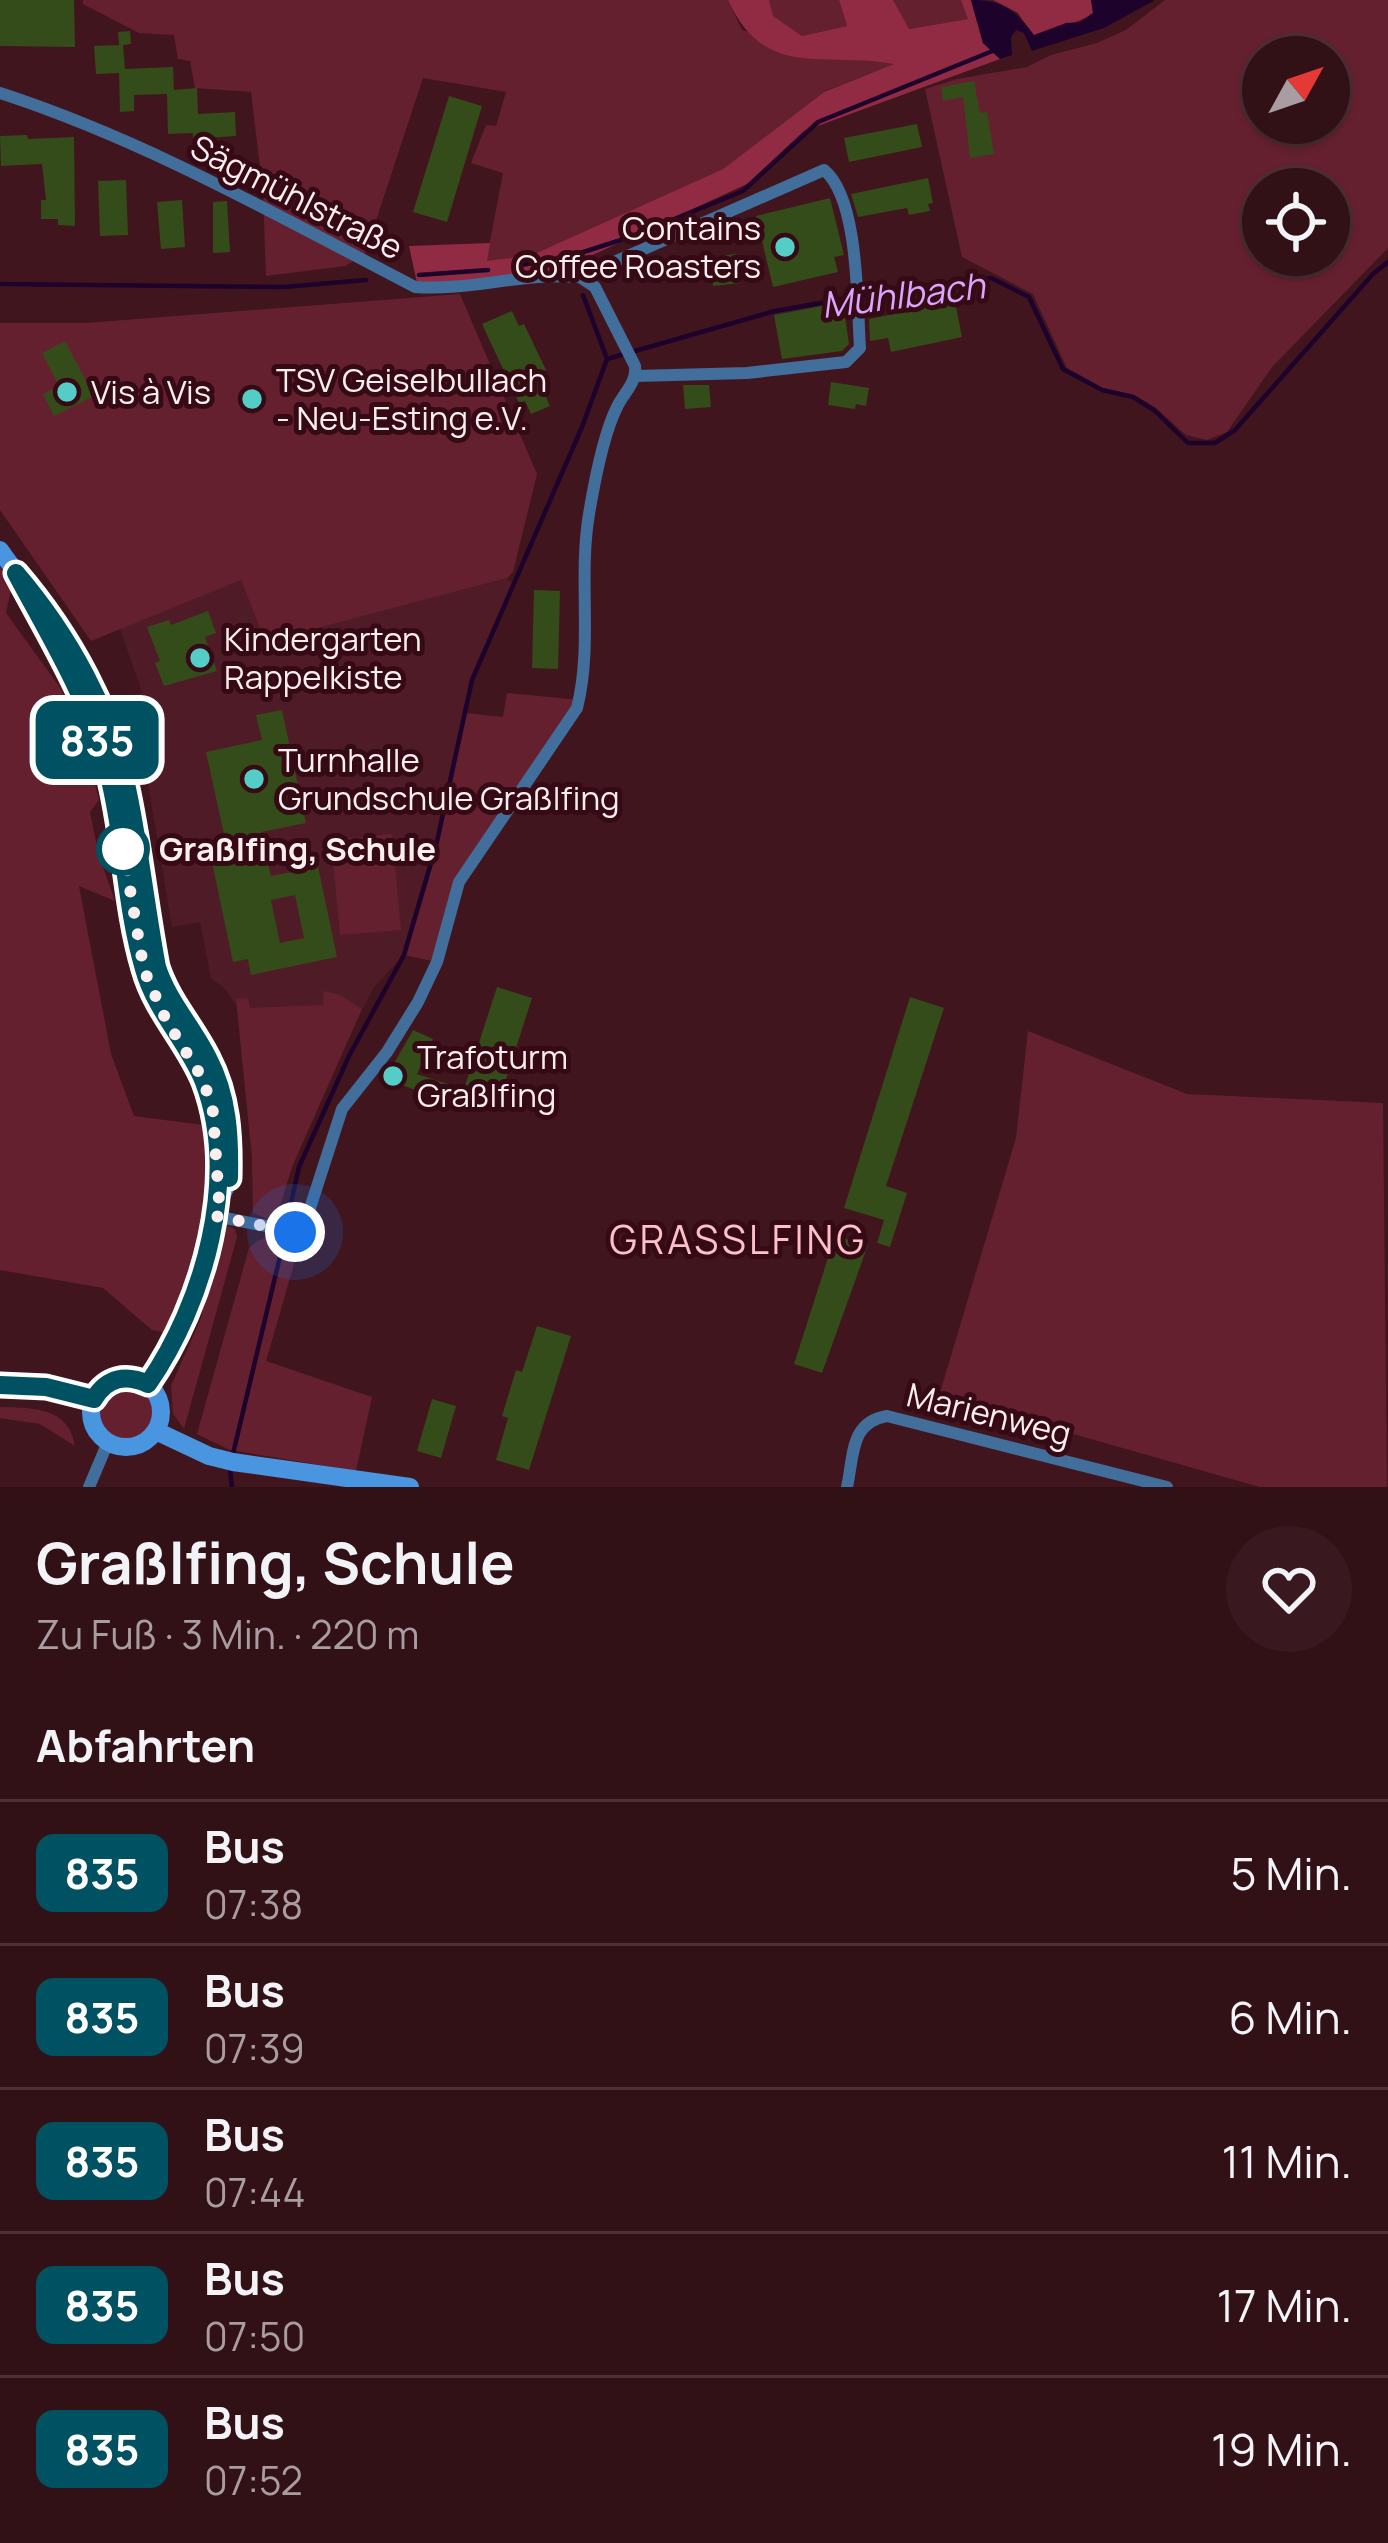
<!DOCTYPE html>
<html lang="de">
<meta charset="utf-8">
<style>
:root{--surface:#311016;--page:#39191f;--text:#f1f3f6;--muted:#a89da1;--line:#4c3035}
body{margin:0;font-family:Manrope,sans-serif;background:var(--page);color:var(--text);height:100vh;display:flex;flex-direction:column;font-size:45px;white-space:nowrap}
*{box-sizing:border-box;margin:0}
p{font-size:39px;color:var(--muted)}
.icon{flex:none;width:66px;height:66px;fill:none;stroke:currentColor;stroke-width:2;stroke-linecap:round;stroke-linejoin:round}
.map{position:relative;height:1487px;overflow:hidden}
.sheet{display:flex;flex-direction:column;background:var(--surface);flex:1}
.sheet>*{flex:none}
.badge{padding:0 24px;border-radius:18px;font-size:42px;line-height:78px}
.needle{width:78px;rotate:50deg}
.fabs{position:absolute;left:1242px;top:36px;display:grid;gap:24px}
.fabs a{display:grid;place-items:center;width:108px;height:108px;border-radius:50%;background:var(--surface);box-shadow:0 3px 9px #0004,0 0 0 3px var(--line);font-size:60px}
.you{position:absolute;width:60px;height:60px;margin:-30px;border:9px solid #fff;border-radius:50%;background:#1a73e8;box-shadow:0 0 0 18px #1a73e833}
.map>.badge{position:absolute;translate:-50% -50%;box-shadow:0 0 0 6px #fff}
h2{padding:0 36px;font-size:45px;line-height:108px}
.round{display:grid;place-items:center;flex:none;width:126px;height:126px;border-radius:63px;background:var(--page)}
.overview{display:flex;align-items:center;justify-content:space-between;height:204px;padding:0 36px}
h1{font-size:57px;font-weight:700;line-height:90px}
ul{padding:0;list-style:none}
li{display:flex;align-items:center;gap:36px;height:144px;padding:0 36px;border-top:3px solid var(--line)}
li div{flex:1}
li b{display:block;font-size:45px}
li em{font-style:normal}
li .badge{min-width:132px;font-weight:700;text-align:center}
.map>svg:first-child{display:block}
.built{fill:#4f1b26}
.green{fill:#65202f;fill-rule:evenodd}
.forest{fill:#912b44}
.water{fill:#1d022b}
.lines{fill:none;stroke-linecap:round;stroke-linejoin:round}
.stream{stroke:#1d022b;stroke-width:4.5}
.building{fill:#344c19;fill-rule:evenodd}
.street{stroke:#416e9b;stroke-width:12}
.secondary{stroke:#4a95df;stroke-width:18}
.line-casing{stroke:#fff;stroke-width:27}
.line{stroke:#005262;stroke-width:18}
.walk{stroke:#fbeeef;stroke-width:12;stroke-dasharray:0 21.6}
.poi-dot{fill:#54cdc7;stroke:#360a15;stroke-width:4.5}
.stop-dot{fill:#fff;stroke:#005262;stroke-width:6}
.labels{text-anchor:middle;stroke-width:10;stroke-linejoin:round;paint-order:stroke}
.street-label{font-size:33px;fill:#fbeeef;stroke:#360a15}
.poi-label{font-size:33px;fill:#fbeeef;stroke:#360a15;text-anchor:start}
.stop-label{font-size:33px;font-weight:bold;fill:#fbeeef;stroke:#360a15;text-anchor:start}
.water-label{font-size:36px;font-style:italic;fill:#d9a5fe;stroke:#360a15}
.quarter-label{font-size:39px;letter-spacing:3px;fill:#fcc0c8;stroke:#360a15}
</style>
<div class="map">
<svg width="1388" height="1487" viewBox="0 0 1388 1487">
<rect width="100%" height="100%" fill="#41151e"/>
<path class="built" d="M 507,578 L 513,585 L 472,680 L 436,846 L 404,955 L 374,987 L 343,1046 L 292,1167 L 275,1222 L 253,1213 L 252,1157 L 237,1006 L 224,988 L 211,978 L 200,922 L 172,927 L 143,755 L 157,749 L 125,698 L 142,692 L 119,626 L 241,580 L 269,650 L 280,638 Z"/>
<path class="green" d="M 83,0 L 728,0 L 742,30 L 897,63 L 825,91 L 723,169 L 532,255 L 486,262 L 503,173 L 471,163 L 486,125 L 496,126 L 506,92 L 423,78 L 365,254 L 345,266 L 266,276 L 263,192 L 251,92 L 195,88 L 190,61 L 178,59 L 174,35 L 139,33 L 83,4 Z
M 769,0 L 839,0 L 847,26 L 802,36 L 772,16 Z
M 893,0 L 961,0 L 969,19 L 908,29 Z
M 1165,0 L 1388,0 L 1388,248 L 1272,367 L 1227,432 L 1207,440 L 1186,435 L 1156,408 L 1134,395 L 1103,388 L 1067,368 L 1033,294 L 962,257 L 925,89 L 957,79 L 1027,67 L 1051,55 L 1097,43 L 1126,30 ZM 1263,57 L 1329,57 L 1329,123 L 1263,123 ZM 1263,189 L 1329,189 L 1329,255 L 1263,255 Z
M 460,294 L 537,474 L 513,572 L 507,578 L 280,638 L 269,651 L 241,580 L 91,641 L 0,510 L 0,323 L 86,323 Z
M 0,567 L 12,584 L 6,613 L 61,689 L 83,739 L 99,800 L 90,812 L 99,856 L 115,901 L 79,886 L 111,1054 L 134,1116 L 203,1125 L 207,1208 L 182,1297 L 166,1333 L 152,1330 L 103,1288 L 0,1270 Z
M 507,693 L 579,700 L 459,882 L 437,962 L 404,955 L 436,846 L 465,713 L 503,717 Z
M 392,834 L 401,930 L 340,935 L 331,840 Z
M 324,991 L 340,995 L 362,1009 L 292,1167 L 275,1222 L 253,1213 L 252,1157 L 236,999 L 248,998 L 250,1008 L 323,1005 Z
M 1028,1031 L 1187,1094 L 1383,1103 L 1387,1487 L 1260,1487 L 939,1396 L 1016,1138 Z
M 228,1226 L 235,1229 L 237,1237 L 184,1429 L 173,1414 L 171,1386 L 201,1318 L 218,1236 Z
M 275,1235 L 301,1240 L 266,1361 L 372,1397 L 356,1471 L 230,1450 L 197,1434 L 249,1248 L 257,1241 Z
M99 1413a27 27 0 1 1 54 0a27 27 0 1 1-54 0Z
M 0,1407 C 33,1408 69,1407 75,1446 L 40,1424 L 0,1418 Z"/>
<path class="forest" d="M 728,0 L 769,0 L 773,16 L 802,36 L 847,26 L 839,0 L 893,0 L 909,29 L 968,19 L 961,0 L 971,0 L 983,43 L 1000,59 L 804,131 L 747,184 L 560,270 L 468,283 L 417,283 L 409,246 L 490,243 L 487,261 L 532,255 L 723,169 L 824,92 L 894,64 C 823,51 765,81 728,0 Z
M 993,0 L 1091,0 L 1093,13 C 1077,25 1053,28 1033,36 L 1018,13 Z"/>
<path class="water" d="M 971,0 C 1004,0 1015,10 1034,35 L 1066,23 L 1081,22 L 1093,13 L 1091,0 L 1155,0 L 1104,28 L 1032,51 L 1024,33 L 1016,30 L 1011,37 L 1012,55 L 1000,59 L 983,43 Z"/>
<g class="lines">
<path class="stream" d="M 569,265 L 565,258 L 630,237 L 743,191 L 818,122 L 995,50
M 515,266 L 563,258
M 419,275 L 488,270
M 0,284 L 284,287 L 366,280
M 607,359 L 775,311 L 906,288 L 991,278 L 1029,297 L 1063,369 L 1102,390 L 1133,397 L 1154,410 L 1188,443 L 1215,443 L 1235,430 L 1373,274 L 1388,262
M 289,1212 L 299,1167 L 349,1056 L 404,955 L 436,846 L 472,680 L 582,427 L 607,359 L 583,295
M 232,1458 L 282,1248
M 230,1469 L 232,1487"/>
</g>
<path class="building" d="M 0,0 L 74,0 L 75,47 L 0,46 Z
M 130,31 L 131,44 L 123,45 L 125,69 L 173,67 L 174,90 L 197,88 L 198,114 L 235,112 L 236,136 L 193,139 L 193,133 L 168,134 L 167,94 L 134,95 L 134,111 L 120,112 L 119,73 L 96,74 L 94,46 L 119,45 L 118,32 Z
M 974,81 L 980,113 L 987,112 L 994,154 L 970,158 L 963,97 L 943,101 L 941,87 Z
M 449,96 L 482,106 L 447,222 L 413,212 Z
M 917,124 L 922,147 L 849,162 L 844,138 Z
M 27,135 L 28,139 L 74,137 L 75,226 L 58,225 L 58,219 L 41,219 L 41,200 L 46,200 L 42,164 L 1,166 L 0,136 Z
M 928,178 L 933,203 L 928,204 L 930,211 L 909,215 L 907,208 L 858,217 L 851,194 Z
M 126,180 L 128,235 L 100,236 L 98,181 Z
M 830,198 L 844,255 L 834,257 L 838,272 L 773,287 L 756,216 Z
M 182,200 L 185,247 L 161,249 L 157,202 Z
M 227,201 L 230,252 L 213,253 L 213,202 Z
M 736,254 L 740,283 L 713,286 L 709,257 Z
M 843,302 L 849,344 L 842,351 L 782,359 L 774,315 Z
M 955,302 L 962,337 L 891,352 L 888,338 L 870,341 L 869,319 Z
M 512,311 L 519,326 L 524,324 L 546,370 L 540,372 L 549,390 L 544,393 L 550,406 L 531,414 L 525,401 L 519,403 L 482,324 Z
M 65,341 L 94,396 L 54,416 L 43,394 L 59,386 L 42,353 Z
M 831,382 L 869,388 L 866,406 L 856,404 L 855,409 L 828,405 Z
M 683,385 L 709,385 L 711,407 L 685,409 Z
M 534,590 L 560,591 L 558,669 L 532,668 Z
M 208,611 L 216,633 L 205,637 L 217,671 L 164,686 L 155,663 L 160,661 L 147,627 L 169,620 L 171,625 Z
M 282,710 L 306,823 L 261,832 L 271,876 L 292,872 L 291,862 L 316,857 L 337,957 L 251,975 L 248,959 L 233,962 L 209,848 L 219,846 L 218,841 L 225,839 L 206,752 L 262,740 L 256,715 ZM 295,895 L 304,938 L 280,943 L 271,900 Z
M 497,987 L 532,998 L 498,1104 L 463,1092 Z
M 910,997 L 944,1008 L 886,1186 L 907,1193 L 890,1247 L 877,1243 L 884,1220 L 844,1208 Z
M 413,1030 L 433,1039 L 417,1074 L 457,1087 L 452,1103 L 385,1079 Z
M 835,1236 L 868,1245 L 822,1373 L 794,1364 Z
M 537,1326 L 571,1336 L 529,1470 L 496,1460 L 508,1418 L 502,1416 L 516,1370 L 522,1372 Z
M 432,1399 L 456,1406 L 441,1458 L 417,1451 Z"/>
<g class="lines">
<path class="street" d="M 0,93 C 145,140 280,217 415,287 C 471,291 525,272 580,277 L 824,170 C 859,198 857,304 860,348 L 846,362 L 747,373 L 636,376
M 215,1216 L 302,1233 L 342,1109 L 387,1052 L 418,1002 L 437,962 L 459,882 L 577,708 C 593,645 578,579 589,514 C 594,484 604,433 617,407 C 624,392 637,383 635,366 L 595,287 L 580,277
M 89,1487 L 108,1442
M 847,1487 C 854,1455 850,1422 887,1416 L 1167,1487"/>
<path class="secondary" d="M 0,550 C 27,589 57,622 79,664 C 130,760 137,862 157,967 L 164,987 L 216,1074 L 226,1108 L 230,1141 L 229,1179 L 219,1201 L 190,1308 L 176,1343 L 148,1385
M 49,636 L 92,724 L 106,766 L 144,970 L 166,1020 L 203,1079 L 213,1112 L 218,1199
M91 1412a35 35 0 1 1 70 0a35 35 0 1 1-70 0Z
M 0,1385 L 46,1387 L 94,1399
M 156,1431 L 209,1456 L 233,1462 L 410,1487"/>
</g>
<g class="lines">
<g class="line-casing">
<path id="line" d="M 0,1385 L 46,1387 L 94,1399 C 107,1377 126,1374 148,1384 C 204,1303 240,1178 204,1082 C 188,1042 156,1012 144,969 C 125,905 125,836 108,772 C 90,701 50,637 16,573 C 69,635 112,712 128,793 C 140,851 146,909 157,967 C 168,1001 192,1026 208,1058 C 228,1096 230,1136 229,1178"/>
</g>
<use href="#line" class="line"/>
<path class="walk" d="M 123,849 L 144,970 L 166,1020 L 203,1079 L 213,1112 L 219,1201 L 215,1216 L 295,1232"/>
</g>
<g class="poi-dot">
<circle cx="785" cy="247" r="12"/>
<circle cx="67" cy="392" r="12"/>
<circle cx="252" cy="399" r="12"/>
<circle cx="200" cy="658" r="12"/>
<circle cx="254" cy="779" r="12"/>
<circle cx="393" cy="1076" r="12"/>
</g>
<circle class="stop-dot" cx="123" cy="849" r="24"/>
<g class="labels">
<g class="street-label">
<text transform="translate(297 197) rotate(27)" y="12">Sägmühlstraße</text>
<text transform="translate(989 1414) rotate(14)" y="12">Marienweg</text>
</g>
<g class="poi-label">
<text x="761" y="240" text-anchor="end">Contains<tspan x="761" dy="38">Coffee Roasters</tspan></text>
<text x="276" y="392">TSV Geiselbullach<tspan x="276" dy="38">- Neu-Esting e.V.</tspan></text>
<text x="91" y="404">Vis à Vis</text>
<text x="224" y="651">Kindergarten<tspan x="224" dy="38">Rappelkiste</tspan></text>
<text x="278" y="772">Turnhalle<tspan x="278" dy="38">Grundschule Graßlfing</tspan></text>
<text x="417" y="1069">Trafoturm<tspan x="417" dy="38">Graßlfing</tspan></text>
</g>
<g class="stop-label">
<text x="159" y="861">Graßlfing, Schule</text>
</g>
<g class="water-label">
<text transform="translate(903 295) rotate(-7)" y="13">Mühlbach</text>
</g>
<g class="quarter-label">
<text x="738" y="1254">GRASSLFING</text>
</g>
</g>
</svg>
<div class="fabs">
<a><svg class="needle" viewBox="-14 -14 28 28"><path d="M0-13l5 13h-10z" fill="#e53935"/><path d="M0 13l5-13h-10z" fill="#a89da1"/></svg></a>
<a><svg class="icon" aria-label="locate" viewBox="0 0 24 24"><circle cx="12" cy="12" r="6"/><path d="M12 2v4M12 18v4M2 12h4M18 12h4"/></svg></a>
</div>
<div class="you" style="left:295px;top:1232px"></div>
<b class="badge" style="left:97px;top:740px;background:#005262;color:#fff">835</b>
</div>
<section class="sheet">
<div class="overview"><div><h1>Graßlfing, Schule</h1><p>Zu Fuß · 3 Min. · 220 m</p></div><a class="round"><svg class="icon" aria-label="heart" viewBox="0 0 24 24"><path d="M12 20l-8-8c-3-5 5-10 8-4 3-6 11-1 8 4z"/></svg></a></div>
<h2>Abfahrten</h2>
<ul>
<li><span class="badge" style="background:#005262;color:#fff">835</span><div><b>Bus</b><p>07:38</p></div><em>5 Min.</em></li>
<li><span class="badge" style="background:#005262;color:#fff">835</span><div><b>Bus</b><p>07:39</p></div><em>6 Min.</em></li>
<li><span class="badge" style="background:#005262;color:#fff">835</span><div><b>Bus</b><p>07:44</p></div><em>11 Min.</em></li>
<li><span class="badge" style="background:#005262;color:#fff">835</span><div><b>Bus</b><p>07:50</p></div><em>17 Min.</em></li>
<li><span class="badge" style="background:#005262;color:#fff">835</span><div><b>Bus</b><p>07:52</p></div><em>19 Min.</em></li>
</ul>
</section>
